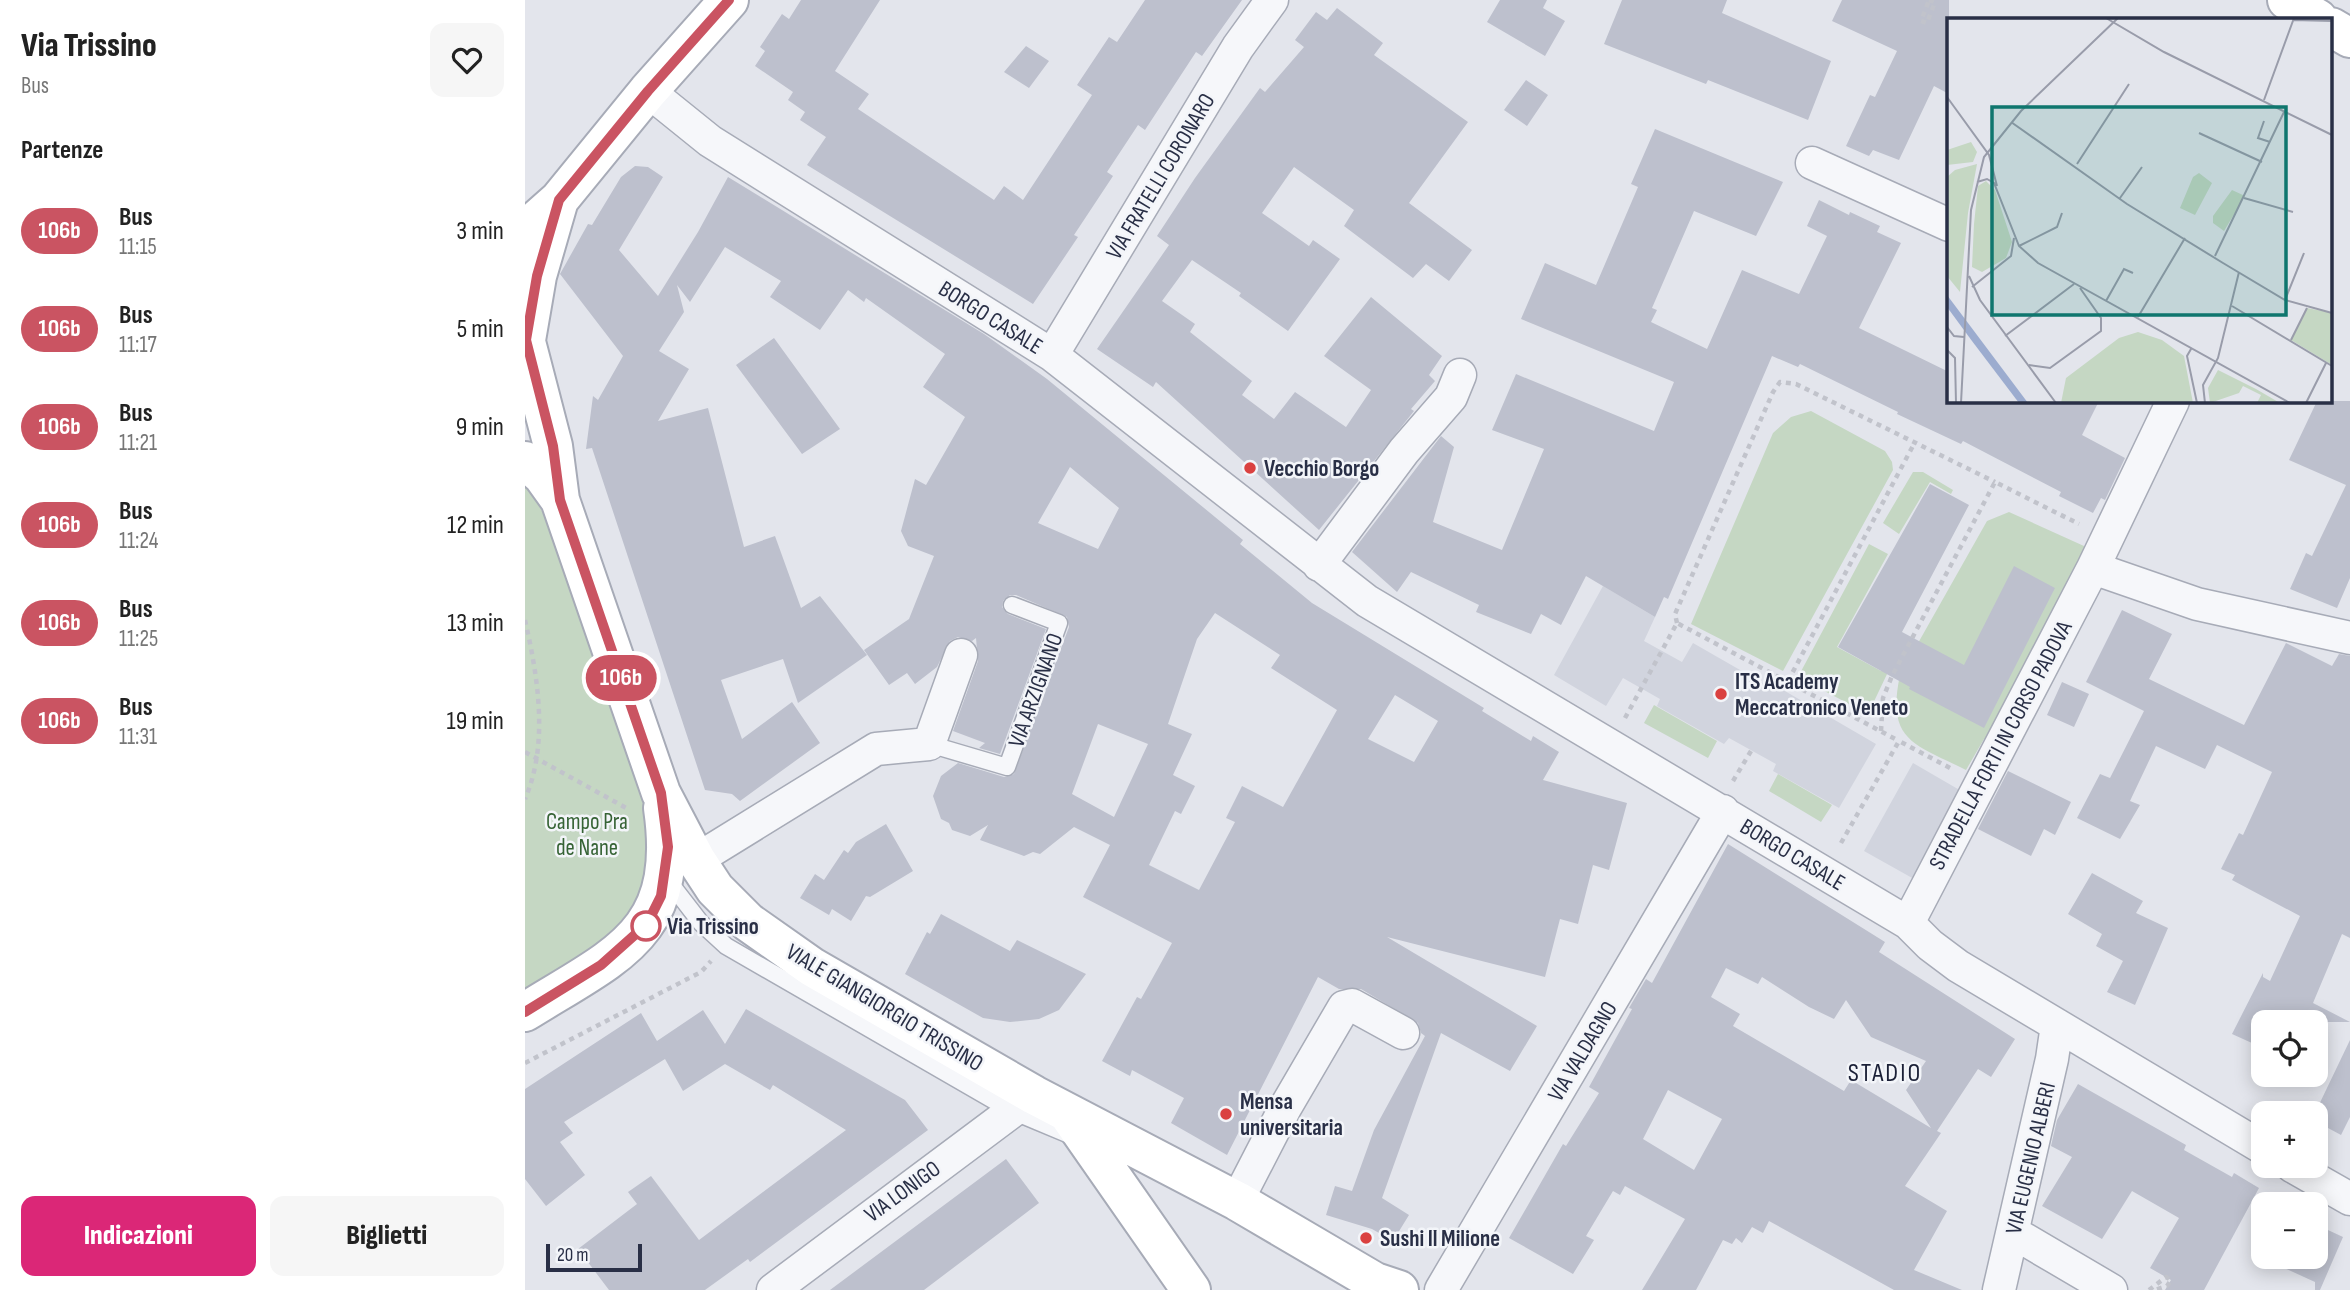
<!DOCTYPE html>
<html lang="it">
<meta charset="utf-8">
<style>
:root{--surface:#fff;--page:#f6f6f6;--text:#222;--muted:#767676;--accent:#db2777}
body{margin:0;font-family:"Sofia Sans Condensed",sans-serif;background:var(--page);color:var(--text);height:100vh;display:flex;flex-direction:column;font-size:26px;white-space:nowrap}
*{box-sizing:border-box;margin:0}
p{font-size:23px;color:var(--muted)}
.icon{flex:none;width:38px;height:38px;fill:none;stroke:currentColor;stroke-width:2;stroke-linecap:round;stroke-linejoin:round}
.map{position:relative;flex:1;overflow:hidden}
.side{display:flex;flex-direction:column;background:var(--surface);width:525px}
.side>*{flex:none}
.badge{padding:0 14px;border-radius:23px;font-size:24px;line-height:46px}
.buttons{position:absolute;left:1726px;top:1010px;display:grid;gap:14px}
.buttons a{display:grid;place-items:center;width:77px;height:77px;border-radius:14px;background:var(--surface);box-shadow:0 4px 18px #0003;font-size:35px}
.scale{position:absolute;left:21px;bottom:18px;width:96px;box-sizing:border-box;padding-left:7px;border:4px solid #292f46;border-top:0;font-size:19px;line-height:24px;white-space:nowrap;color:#292f46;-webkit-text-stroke:5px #f3f5f9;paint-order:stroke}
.map>.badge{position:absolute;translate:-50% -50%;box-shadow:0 0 0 4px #fff}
h2{padding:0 21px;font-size:26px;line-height:63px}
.round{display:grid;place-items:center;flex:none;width:74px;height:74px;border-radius:14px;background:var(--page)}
.head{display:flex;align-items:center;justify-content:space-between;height:119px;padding:0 21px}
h1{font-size:33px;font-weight:800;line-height:52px}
.action{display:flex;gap:14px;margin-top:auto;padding:14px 21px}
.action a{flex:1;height:80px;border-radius:14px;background:var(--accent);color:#fff;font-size:28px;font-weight:800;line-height:80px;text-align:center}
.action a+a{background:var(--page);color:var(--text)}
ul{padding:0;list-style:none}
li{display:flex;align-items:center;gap:21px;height:98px;padding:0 21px}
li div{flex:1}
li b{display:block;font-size:26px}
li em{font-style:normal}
li .badge{min-width:77px;font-weight:700;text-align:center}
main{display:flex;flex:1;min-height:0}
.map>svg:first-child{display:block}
.built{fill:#d1d4de}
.green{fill:#c5d7c3}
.building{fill:#bdc0cd;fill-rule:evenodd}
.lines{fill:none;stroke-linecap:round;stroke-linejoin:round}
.lane-casing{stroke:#a7abb7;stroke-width:19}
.street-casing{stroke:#a7abb7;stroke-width:35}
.secondary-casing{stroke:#a7abb7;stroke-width:42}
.path{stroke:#c1c3cb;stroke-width:4.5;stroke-dasharray:5 5;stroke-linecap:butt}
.lane{stroke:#f6f7fa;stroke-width:16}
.street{stroke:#f6f7fa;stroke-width:32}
.secondary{stroke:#fff;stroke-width:38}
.line-casing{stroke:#fff;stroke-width:16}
.line{stroke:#ca5462;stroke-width:10}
.poi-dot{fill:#da4140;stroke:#f3f5f9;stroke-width:2.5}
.stop-dot{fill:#fff;stroke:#ca5462;stroke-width:3.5}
.labels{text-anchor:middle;stroke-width:5;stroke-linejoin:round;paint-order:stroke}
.street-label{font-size:23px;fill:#292f46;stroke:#f3f5f9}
.poi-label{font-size:23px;font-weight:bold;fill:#292f46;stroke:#f3f5f9;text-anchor:start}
.park-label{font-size:23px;fill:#366335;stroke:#f3f5f9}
.stop-label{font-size:23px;font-weight:bold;fill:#292f46;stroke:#f3f5f9;text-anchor:start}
.quarter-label{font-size:26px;letter-spacing:2px;fill:#1b2037;stroke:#f3f5f9}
.inset-road{fill:none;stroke:#999caa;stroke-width:2}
.view{fill:#0f766e;fill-opacity:0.15;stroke:#0f766e;stroke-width:3.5}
.inset-edge{fill:none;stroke:#292f46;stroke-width:3.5}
</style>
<main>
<section class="side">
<div class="head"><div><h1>Via Trissino</h1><p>Bus</p></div><a class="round"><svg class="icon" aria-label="heart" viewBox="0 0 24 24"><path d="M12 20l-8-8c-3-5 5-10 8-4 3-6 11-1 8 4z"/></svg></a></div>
<h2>Partenze</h2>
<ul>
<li><span class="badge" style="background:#ca5462;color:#fff">106b</span><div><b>Bus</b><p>11:15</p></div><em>3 min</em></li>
<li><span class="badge" style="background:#ca5462;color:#fff">106b</span><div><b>Bus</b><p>11:17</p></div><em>5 min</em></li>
<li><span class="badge" style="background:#ca5462;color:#fff">106b</span><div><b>Bus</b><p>11:21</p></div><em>9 min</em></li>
<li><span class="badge" style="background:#ca5462;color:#fff">106b</span><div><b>Bus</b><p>11:24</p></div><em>12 min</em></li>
<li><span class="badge" style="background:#ca5462;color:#fff">106b</span><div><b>Bus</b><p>11:25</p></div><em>13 min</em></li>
<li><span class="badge" style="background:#ca5462;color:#fff">106b</span><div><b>Bus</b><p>11:31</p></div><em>19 min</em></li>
</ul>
<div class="action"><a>Indicazioni</a><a>Biglietti</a></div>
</section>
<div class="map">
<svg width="1825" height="1290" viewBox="0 0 1825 1290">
<rect width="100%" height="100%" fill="#e3e5ec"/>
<path class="built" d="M 1078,586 L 1130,617 L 1119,641 L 1157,662 L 1168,643 L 1243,686 L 1246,683 L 1351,744 L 1314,808 L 1248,771 L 1251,764 L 1204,738 L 1199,744 L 1132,706 L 1135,699 L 1098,678 L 1081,706 L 1029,675 Z
M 1388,763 L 1438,792 L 1389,879 L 1339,851 Z"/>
<path class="green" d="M 1286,411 L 1360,451 L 1367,462 L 1368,470 L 1258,671 L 1166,624 L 1248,433 L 1266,417 Z
M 1388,472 L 1398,472 L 1428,490 L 1426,494 L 1405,482 L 1374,534 L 1358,523 Z
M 0,480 L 18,513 L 122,805 L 126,859 L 114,901 L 86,937 L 0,990 Z
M 1484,512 L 1570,551 L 1471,745 L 1459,739 L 1441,770 C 1389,744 1361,741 1375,675 L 1462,521 Z
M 1344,544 L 1363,554 L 1312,647 L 1356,671 L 1359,667 L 1363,672 L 1343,714 L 1273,677 Z
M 1129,705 L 1192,741 L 1183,758 L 1119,723 Z
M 1253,774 L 1307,805 L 1296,822 L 1244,791 Z"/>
<path class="building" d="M 276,0 L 355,0 L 310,71 L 344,94 L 333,109 L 469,200 L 479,186 L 498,200 L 567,95 L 552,85 L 584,37 L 592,42 L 620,0 L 717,0 L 677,56 L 671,52 L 620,130 L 613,125 L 582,172 L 588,176 L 549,235 L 553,237 L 508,304 L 282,165 L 301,137 L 275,120 L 280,112 L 263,100 L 268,92 L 230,66 L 240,51 L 235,47 L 257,14 L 264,19 Z
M 975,0 L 1022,0 L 1018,8 L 1040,21 L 1020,56 L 962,22 Z
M 1097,0 L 1202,0 L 1197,13 L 1306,61 L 1283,120 L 1183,80 L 1181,84 L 1079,44 Z
M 1317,0 L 1424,0 L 1424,94 L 1409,86 L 1374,160 L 1348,150 L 1344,156 L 1321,146 L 1345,95 L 1350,97 L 1372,51 L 1307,21 Z
M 812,8 L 858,43 L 849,55 L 943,122 L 884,203 L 947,250 L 924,281 L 901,264 L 888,278 L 819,226 L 829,210 L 769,167 L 737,213 L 784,246 L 788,240 L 815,259 L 763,331 L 714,296 L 716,293 L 667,260 L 637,301 L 670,324 L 665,332 L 727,381 L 717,395 L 749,419 L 770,392 L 821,427 L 846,390 L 799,356 L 846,297 L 917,356 L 904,375 L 910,381 L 886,409 L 889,411 L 794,530 L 631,382 L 628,387 L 572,349 L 644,245 L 632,236 L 670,178 L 735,88 L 740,92 L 779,47 L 770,40 L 791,12 L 802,20 Z
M 501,46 L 524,61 L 504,88 L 479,72 Z
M 1001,80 L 1023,95 L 1002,126 L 979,110 Z
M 1130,129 L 1258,182 L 1231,236 L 1169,211 L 1127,308 L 1132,310 L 1126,322 L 1182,349 L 1217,270 L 1274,294 L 1302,236 L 1282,226 L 1294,200 L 1324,215 L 1325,212 L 1355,226 L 1352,232 L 1376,243 L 1334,328 L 1424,372 L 1424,401 L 1574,401 L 1557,435 L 1600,458 L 1580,500 L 1576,498 L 1568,513 L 1534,496 L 1536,492 L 1438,441 L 1436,444 L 1372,414 L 1373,412 L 1275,364 L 1273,367 L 1247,356 L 1143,599 L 1139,597 L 1130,617 L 1061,576 L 1036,625 L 1016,614 L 1006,634 L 951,612 L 954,605 L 886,572 L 872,592 L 827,552 L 916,436 L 929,447 L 908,522 L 977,550 L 1019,449 L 967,430 L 991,374 L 1129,431 L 1149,382 L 996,319 L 1020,263 L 1071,285 L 1113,187 L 1106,184 Z
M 110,166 L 123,167 L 138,177 L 94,250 L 133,296 L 173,232 L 203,177 L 459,334 L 522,379 L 718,540 L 715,544 L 787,603 L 959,708 L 957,711 L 1006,741 L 1008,736 L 1034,752 L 1018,780 L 1102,803 L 1084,870 L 1068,865 L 1053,924 L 1035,919 L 1020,977 L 862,937 L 1012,1026 L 985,1071 L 916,1033 L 857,1198 L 884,1215 L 868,1241 L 847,1229 L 801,1215 L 810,1186 L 827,1191 L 849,1130 L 900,1036 L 896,1033 L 893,1023 L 836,989 L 814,989 L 793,977 L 702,1155 L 646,1123 L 659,1098 L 607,1070 L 605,1076 L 577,1061 L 612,997 L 616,999 L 647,943 L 558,897 L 585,845 L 549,827 L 515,854 L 508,852 L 499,856 L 455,840 L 463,825 L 445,836 L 427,830 L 424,823 L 416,819 L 408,796 L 416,776 L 433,763 L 479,777 L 489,774 L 544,627 L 542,617 L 491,595 L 485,595 L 478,601 L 477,607 L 483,614 L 521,629 L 475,754 L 454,748 L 460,743 L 428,731 L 453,661 L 451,638 L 447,641 L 433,637 L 425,641 L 412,667 L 390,684 L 382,673 L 364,685 L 339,650 L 384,619 L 409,556 L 383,546 L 376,531 L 390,479 L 401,485 L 440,417 L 398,387 L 420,354 L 341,298 L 339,302 L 323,290 L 295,330 L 245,297 L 256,281 L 200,247 L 165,302 L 152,285 L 159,312 L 134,351 L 164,369 L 133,421 L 183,408 L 219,547 L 250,536 L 276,608 L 295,596 L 342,655 L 273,703 L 258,659 L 196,680 L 217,739 L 267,702 L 295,743 L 215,801 L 207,794 L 180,790 L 67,448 L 61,449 L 68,396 L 73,400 L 98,356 L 35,274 L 63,224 L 67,225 L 96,177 ZM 545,467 L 594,508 L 573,549 L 513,523 ZM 690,613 L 755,655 L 746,668 L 812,710 L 758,807 L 717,786 L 701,818 L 710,822 L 674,890 L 624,865 L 650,811 L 656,814 L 670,786 L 648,775 L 667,734 L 643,724 L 672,639 ZM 870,695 L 913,721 L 889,762 L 843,739 ZM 573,724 L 623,744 L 589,817 L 547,794 Z
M 249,338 L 315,429 L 277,454 L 211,365 Z
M 1792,401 L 1825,401 L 1825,578 L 1812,608 L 1765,589 L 1781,553 L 1787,556 L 1821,485 L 1764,460 Z
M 1405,484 L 1444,505 L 1377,632 L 1439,665 L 1489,566 L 1530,588 L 1459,728 L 1384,689 L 1385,687 L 1313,647 Z
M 1597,610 L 1647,634 L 1624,679 L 1719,725 L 1761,643 L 1807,666 L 1814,654 L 1825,656 L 1825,938 L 1817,934 L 1788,1003 L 1825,1022 L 1738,1022 L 1738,1048 L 1707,1034 L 1738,973 L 1738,977 L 1745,981 L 1775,916 L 1707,880 L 1710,875 L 1696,869 L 1714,833 L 1718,835 L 1747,772 L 1692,745 L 1680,769 L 1631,746 L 1605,801 L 1615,805 L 1595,839 L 1552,818 L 1575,774 L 1585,778 L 1619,711 L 1561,682 Z
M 1537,682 L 1564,694 L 1549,727 L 1522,715 Z
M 1483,771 L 1546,802 L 1530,835 L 1519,829 L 1506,856 L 1453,829 Z
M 361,824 L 388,871 L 345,897 L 341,896 L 326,921 L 307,909 L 304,915 L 275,898 L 290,874 L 299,880 L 319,850 L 323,853 L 331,842 Z
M 1203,844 L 1360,942 L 1354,952 L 1490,1039 L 1466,1077 L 1453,1069 L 1412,1131 L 1416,1133 L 1380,1186 L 1422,1211 L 1389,1270 L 1437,1290 L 1369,1290 L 1244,1221 L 1238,1233 L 1227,1227 L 1217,1243 L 1211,1238 L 1207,1244 L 1198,1240 L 1171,1290 L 1117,1290 L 1160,1219 L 1100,1186 L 1095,1195 L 1088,1191 L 1061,1236 L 1069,1240 L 1048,1274 L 984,1238 L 1038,1144 L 1041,1146 L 1074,1093 L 1064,1087 L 1107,1009 L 1104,1008 L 1121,979 L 1127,983 ZM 1201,968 L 1233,984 L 1237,977 L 1284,1007 L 1309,1019 L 1321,1000 L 1346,1037 L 1401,1061 L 1381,1090 L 1406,1128 L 1326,1080 L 1319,1091 L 1208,1026 L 1215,1014 L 1186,997 ZM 1143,1090 L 1197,1119 L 1169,1170 L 1118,1139 Z
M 1567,873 L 1618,901 L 1611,913 L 1643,928 L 1610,1005 L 1582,992 L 1598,961 L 1571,946 L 1577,934 L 1543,914 Z
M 416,914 L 485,951 L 492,940 L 561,974 L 534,1010 L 514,1019 L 485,1022 L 458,1018 L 380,974 L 402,932 L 405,934 Z
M 221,1009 L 380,1100 L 403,1130 L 225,1262 L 223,1259 L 180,1290 L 84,1290 L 53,1249 L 112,1204 L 103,1192 L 126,1176 L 174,1240 L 321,1130 L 248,1085 L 245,1090 L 200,1064 L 158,1091 L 140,1059 L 39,1122 L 48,1133 L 35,1142 L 60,1175 L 21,1206 L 0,1179 L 0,1089 L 116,1013 L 132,1041 L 178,1010 L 200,1044 Z
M 1825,1040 L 1825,1117 L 1816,1135 L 1790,1121 L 1790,1113 Z
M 1553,1084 L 1661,1145 L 1659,1150 L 1707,1177 L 1709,1173 L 1734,1188 L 1679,1290 L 1640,1290 L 1646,1280 L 1625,1268 L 1654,1218 L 1607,1191 L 1577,1239 L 1517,1206 L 1547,1157 L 1526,1146 L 1532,1120 Z
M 481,1159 L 514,1203 L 399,1290 L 305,1290 Z
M 1790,1224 L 1818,1237 L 1795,1290 L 1790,1290 L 1790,1282 L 1733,1256 L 1790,1256 Z"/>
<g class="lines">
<g class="lane-casing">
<path id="lane" d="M 404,744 L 482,767 L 534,623 L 487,605
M 142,879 L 176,923 L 201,946 L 487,1111 L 547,1136"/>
</g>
<g class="street-casing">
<path id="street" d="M 123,91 L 185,141 L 527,355 L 842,601 L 1383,923 L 1405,945 L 1433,966 L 1738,1148
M 1287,163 L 1424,225
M 527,355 L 713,47 L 747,0
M 794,565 L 879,451 L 926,397 L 935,375
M 1568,568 L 1672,604 L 1825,638
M 171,860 L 351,749 L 404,744 L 436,655
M 1383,923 L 1568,568 L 1648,401
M 1767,1166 L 1825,1199
M 712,1201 L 760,1108 L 819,1007 L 827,1005 L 878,1033
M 1489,1233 L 1586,1290
M 248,1290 L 509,1095
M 916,1290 L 1198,811
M 1474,1290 L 1527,1059 L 1532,1025"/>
</g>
<g class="secondary-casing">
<path id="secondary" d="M 1762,0 L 1793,19
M 1806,27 L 1825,38
M 0,230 L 34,200 L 123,91 L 204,0
M 0,338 L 28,446 L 35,500
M 1,340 L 12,276 L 34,200
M 0,461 L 17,475 L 35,500 L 136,793 L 171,860 L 190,889 L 223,922 L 287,967 L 509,1095 L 712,1201 L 850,1282 L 874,1290
M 0,1012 C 93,954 156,934 138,808
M 546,1118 L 666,1290"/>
</g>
<path class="path" d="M 1404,0 L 1410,2 L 1402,23 L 1396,21 Z
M 0,620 C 13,677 24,744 0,799
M 1152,623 L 1150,614 L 1248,392 L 1255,382 L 1271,384 L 1470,482
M 1263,681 L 1390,442
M 1100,718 L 1152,623 L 1374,741
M 1356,731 L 1358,698 L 1367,676 L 1470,482 L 1554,524
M 0,752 L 103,809
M 1208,781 L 1226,751
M 1316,843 L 1374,741 L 1427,769
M 0,1063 L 176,972 L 186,961
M 1624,1290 L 1641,1277 L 1646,1280 L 1642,1286 L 1630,1290"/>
<use href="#lane" class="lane"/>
<use href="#street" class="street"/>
<use href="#secondary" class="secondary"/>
</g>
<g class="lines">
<g class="line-casing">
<path id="line" d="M 0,1012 L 76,965 L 122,924 L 136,896 L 143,847 L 136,793 L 35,500 L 28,446 L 1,340 L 12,276 L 34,200 L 123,91 L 204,0"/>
</g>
<use href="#line" class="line"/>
</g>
<g class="poi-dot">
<circle cx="725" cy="468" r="7"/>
<circle cx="1196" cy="694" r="7"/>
<circle cx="701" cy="1114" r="7"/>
<circle cx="841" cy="1238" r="7"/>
</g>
<circle class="stop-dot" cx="121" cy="926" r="14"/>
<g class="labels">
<g class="street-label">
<text transform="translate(635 176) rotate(-59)" y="8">VIA FRATELLI CORONARO</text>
<text transform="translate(466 317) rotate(32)" y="8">BORGO CASALE</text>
<text transform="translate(510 690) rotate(-70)" y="8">VIA ARZIGNANO</text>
<text transform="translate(1475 745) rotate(-62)" y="8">STRADELLA FORTI IN CORSO PADOVA</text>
<text transform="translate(1268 854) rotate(31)" y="8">BORGO CASALE</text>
<text transform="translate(360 1007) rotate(31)" y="8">VIALE GIANGIORGIO TRISSINO</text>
<text transform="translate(1057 1051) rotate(-59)" y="8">VIA VALDAGNO</text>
<text transform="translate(1505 1158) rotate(-77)" y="8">VIA EUGENIO ALBERI</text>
<text transform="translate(377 1191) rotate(-36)" y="8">VIA LONIGO</text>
</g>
<g class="poi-label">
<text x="739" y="476">Vecchio Borgo</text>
<text x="1210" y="689">ITS Academy<tspan x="1210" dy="26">Meccatronico Veneto</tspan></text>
<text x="715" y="1109">Mensa<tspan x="715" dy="26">universitaria</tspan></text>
<text x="855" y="1246">Sushi Il Milione</text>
</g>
<g class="park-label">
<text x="62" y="829">Campo Pra<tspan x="62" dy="26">de Nane</tspan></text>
</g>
<g class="stop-label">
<text x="142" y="934">Via Trissino</text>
</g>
<g class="quarter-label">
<text x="1360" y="1081">STADIO</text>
</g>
</g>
<g transform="translate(1422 18)">
<rect width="385" height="385" fill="#e3e5ec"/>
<path d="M 24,124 L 30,134 L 26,144 L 0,147 L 0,132 ZM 30,146 L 21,195 L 13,274 L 0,258 L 0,159 L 8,152 ZM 252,155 L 265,165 L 248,197 L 233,190 L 246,159 ZM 39,163 L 48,172 L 65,224 L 59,240 L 35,254 L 25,249 L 27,206 L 31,168 ZM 285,172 L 298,178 L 277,213 L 266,205 L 266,198 ZM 360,290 L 385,295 L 385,347 L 344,322 ZM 191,314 L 215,322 L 237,338 L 246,385 L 114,385 L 119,360 L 172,320 ZM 271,352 L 309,371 L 333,385 L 310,385 L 314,377 L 296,368 L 292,375 L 263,385 L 261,370 Z" fill="#c5d7c3"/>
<path d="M 0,277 L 81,385 L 72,385 L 25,323 L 0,289 Z" fill="#9caccf"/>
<path class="inset-road" d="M 159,0 L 217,34 L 385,117M 346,2 L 385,3M 0,79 L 42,137 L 50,168M 317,82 L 347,0M 317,103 L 311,120 L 323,124M 64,104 L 180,186 L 276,245 L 338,282 L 385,295M 252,115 L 315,144M 130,146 L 182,66M 30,164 L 40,161 L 47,165 L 72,228 L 91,245 L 343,385M 173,180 L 195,149M 297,180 L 346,194M 72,228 L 110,209 L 115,195M 268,238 L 337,94M 22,258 L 33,282 L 109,385M 25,269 L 64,238 L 67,220M 338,282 L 357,235M 159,283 L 177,251 L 186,255M 285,288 L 385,348M 191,299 L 238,220M 0,309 L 7,318 L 17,319M 58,318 L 127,266M 344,322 L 360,290M 244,331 L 240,338 L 250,385M 0,332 L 8,340 L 9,385M 82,347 L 103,350 L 154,313 L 154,300 L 133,270M 14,385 L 24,192 L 37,139 L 74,93 L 171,0M 258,385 L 256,367 L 271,340 L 292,254M 359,385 L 379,345"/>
<path class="view" d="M 45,89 L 339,89 L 339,297 L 45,297 Z"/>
<rect width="385" height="385" class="inset-edge"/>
</g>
</svg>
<div class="buttons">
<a><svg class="icon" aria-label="locate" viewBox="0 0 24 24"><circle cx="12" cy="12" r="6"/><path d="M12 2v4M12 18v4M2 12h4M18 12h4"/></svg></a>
<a>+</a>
<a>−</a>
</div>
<div class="scale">20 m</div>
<b class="badge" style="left:96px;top:678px;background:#ca5462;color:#fff">106b</b>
</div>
</main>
